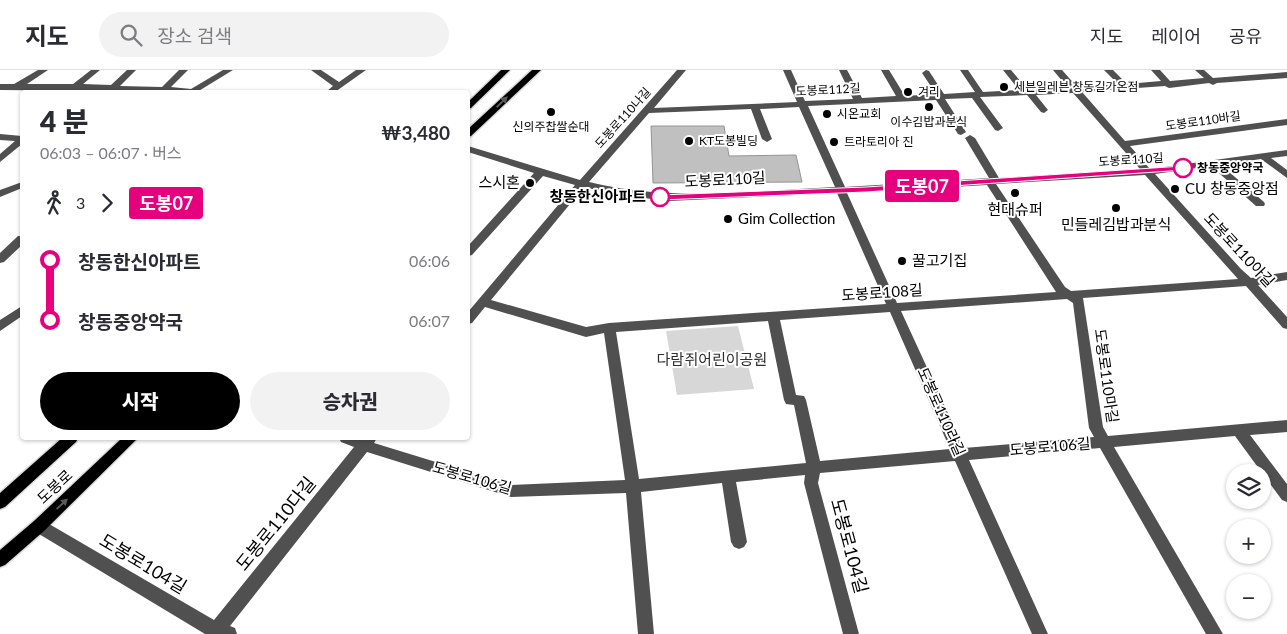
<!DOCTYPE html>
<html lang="ko">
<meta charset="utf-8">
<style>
:root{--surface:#fff;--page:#f2f2f3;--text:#2b2b33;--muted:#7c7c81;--line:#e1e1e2;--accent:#000}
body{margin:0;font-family:Lato,"Noto Sans KR",sans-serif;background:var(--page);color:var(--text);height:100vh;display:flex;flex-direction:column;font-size:19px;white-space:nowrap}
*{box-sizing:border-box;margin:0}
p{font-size:16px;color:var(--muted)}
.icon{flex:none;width:28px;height:28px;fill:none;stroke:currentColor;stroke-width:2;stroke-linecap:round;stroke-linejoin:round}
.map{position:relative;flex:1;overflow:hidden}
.sheet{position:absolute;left:20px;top:20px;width:450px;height:350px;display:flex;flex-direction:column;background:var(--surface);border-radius:5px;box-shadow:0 1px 4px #0004}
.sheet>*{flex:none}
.badge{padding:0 10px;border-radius:4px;font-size:18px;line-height:32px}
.tools{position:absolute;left:1226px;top:394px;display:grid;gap:10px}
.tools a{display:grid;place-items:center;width:45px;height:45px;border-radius:50%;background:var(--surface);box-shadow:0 1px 4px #0004;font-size:25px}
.map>.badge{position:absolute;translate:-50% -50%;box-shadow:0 0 0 2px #fff}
.legs{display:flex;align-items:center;gap:8px;height:55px;padding:0 20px;font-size:16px}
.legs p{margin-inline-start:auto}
.headline{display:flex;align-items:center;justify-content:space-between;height:85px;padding:0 20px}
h1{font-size:28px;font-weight:800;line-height:38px}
.button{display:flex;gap:10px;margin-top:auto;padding:10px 20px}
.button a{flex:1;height:58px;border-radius:30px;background:var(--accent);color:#fff;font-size:20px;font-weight:800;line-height:58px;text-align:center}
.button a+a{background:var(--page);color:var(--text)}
ul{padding:0 20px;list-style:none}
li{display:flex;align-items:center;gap:18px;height:60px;font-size:19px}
li i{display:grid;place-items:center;width:8px;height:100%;margin:0 6px;background:currentColor}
li i::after{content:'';width:12px;height:12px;margin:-6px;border:4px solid;border-radius:50%;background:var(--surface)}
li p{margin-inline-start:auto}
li:first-child i{background:linear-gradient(#0000 50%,currentColor 0)}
li:last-child i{background:linear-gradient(currentColor 50%,#0000 0)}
header{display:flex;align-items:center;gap:30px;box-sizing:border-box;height:70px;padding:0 25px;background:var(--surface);border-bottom:1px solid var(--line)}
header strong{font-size:24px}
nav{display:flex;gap:28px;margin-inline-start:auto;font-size:18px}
.search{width:350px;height:45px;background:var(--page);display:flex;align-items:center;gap:12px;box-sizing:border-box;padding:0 18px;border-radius:28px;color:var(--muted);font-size:19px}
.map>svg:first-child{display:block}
.green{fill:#d7d7d7}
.building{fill:#c0c0c0;stroke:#949494}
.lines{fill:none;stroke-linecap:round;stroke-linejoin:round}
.major-casing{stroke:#dbdbdb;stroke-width:3}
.minor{fill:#505050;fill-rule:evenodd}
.major{fill:#000;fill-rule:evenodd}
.oneway{fill:#595959}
.line-1{fill:#e6007e;stroke:#fff}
.poi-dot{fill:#000;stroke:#fff;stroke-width:2}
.stop-1-dot{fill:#fff;stroke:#e6007e;stroke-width:2.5}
.labels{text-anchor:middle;stroke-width:4;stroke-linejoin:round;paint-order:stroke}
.far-poi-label{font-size:12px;fill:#000;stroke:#fff;text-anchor:start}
.far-street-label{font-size:12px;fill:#000;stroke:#fff}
.far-stop-label{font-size:12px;font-weight:bold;fill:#000;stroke:#fff;text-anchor:start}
.street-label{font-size:15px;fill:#000;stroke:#fff}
.poi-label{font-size:15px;fill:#000;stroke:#fff;text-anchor:start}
.stop-label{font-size:15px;font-weight:bold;fill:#000;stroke:#fff;text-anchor:end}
.park-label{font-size:15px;fill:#2e2e2e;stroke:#fff}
.near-street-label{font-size:18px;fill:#000;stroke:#fff}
</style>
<header>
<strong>지도</strong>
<div class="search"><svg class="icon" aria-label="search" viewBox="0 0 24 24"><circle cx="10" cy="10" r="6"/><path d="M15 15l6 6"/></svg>장소 검색</div>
<nav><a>지도</a><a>레이어</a><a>공유</a></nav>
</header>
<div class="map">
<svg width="1287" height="564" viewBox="0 0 1287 564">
<rect width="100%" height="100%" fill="#fff"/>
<path class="green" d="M 738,256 L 754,319 L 677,325 L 666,261 Z"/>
<path class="building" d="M 651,56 L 724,56 L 729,86 L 796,85 L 802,112 L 653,113 Z"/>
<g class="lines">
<g class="major-casing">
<path id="major" d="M 501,0 L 510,0 L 471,38 L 468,39 L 468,32 Z
M 532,0 L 541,0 L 471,66 L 468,67 L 468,59 Z
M 62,368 L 78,368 L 76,372 L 5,437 L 0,439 L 0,423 Z
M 122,368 L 138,368 L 44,461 L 5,495 L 0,497 L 0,480 L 34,451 Z"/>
</g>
<path class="minor" d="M 38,0 L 48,0 L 27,14 L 73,14 L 91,0 L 100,0 L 83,14 L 111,15 L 127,0 L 136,0 L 120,16 L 162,17 L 179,0 L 188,0 L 171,17 L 191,19 L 223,0 L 233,0 L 197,22 L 0,20 L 0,14 L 14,14 Z
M 311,0 L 321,0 L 339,12 L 356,0 L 366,0 L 335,22 L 326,22 L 333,16 Z
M 677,0 L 686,0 L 654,38 L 797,32 L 783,0 L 791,0 L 805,31 L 853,29 L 839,0 L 847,0 L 862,28 L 896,26 L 881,0 L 889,0 L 905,26 L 936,24 L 922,3 L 926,0 L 929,1 L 944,24 L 975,22 L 960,0 L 968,0 L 983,22 L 1019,20 L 1003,0 L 1011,0 L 1028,20 L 1068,18 L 1053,0 L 1062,0 L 1077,17 L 1118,14 L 1104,0 L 1113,0 L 1127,14 L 1161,11 L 1151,0 L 1160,0 L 1170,11 L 1204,8 L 1195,0 L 1204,0 L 1213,8 L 1287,2 L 1287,8 L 1217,13 L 1213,15 L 1209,13 L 1169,18 L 1165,16 L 1082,22 L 1125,71 L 1287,49 L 1287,55 L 1130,76 L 1150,99 L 1287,80 L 1287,86 L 1271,88 L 1287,100 L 1287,108 L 1261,89 L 1221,95 L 1264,132 L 1265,134 L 1264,136 L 1256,136 L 1211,96 L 1155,104 L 1241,199 L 1251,208 L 1287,202 L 1287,210 L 1258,215 L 1287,247 L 1287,259 L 1283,258 L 1246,216 L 1083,228 L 1103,357 L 1108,366 L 1287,350 L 1287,362 L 1250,365 L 1287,414 L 1287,432 L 1282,430 L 1235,366 L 1114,377 L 1223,564 L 1206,564 L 1100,378 L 969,390 L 1048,564 L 1032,564 L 955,391 L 820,403 L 818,413 L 859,564 L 843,564 L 804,413 L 805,405 L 736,412 L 747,472 L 744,477 L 739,479 L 734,477 L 731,472 L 722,413 L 641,422 L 654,564 L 638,564 L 626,423 L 511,427 L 367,382 L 230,556 L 235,558 L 237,564 L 205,564 L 34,461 L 31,456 L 34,451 L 39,449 L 44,451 L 214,550 L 354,377 L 341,372 L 339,368 L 377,368 L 374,373 L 511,415 L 625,410 L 604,263 L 586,267 L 485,237 L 472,253 L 468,254 L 468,242 L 575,115 L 543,106 L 472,185 L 468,186 L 468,176 L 534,103 L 468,82 L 468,76 L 580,110 ZM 1073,23 L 1140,99 L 999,108 L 975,68 L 970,65 L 965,68 L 989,108 L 845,117 L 808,36 L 936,30 L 958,64 L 961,65 L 966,62 L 945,29 L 972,28 L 995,60 L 998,61 L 1003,58 L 980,27 L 1027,25 L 1041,42 L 1044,43 L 1048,40 L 1036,25 ZM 799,37 L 835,117 C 753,121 669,132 589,112 L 649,43 L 751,39 L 762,69 L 767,72 L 772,69 L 760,39 ZM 1145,105 L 1238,209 L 1071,221 L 1065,217 L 996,114 ZM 987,115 L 1056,222 L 897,233 L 847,123 ZM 584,117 L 618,125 L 669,131 L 837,123 L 886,234 L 609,253 L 586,257 L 491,230 ZM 1067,229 L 1073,233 L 1089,358 L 1094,367 L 964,378 L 901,241 ZM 890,242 L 950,379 L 820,391 L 806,330 L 804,326 L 796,325 L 780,250 ZM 768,251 L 784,330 L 786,334 L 794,335 L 806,393 L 639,409 L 616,262 Z
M 0,64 L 22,66 L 22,74 L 0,92 L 0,84 L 15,71 L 0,70 Z
M 22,112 L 22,118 L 0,127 L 0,120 Z
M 18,166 L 22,166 L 22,175 L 4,192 L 0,193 L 0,183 Z
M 22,236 L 22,246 L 0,261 L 0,250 Z"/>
<use href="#major" class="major"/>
</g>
<defs><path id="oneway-solid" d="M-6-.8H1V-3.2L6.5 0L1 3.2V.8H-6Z" transform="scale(1.25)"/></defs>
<g class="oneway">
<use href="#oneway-solid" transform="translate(502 32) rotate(-44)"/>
<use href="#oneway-solid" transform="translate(62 434) rotate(-43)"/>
</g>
<path class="line-1" d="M 1183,96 L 1187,98 L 1185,100 L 866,122 L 660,130 L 656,127 L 660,125 L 866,117 Z"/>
<g class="poi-dot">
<circle cx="1004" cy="17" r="5"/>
<circle cx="908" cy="22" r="5"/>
<circle cx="929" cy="37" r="5"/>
<circle cx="551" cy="42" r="5"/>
<circle cx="827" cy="44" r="5"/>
<circle cx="689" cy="71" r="5"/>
<circle cx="834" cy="72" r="5"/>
<circle cx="530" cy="113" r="5"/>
<circle cx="1175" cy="119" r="5"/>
<circle cx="1015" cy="123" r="5"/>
<circle cx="1116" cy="138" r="5"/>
<circle cx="728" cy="149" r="5"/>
<circle cx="902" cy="191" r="5"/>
</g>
<g class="stop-1-dot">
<circle cx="1183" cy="98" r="9"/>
<circle cx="660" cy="127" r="9"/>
</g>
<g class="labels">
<g class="far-poi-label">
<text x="1014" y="21">세븐일레븐 창동길가온점</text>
<text x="918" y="26">겨리</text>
<text x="837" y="48">시온교회</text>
<text x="929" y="56" text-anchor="middle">이수김밥과분식</text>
<text x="551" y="61" text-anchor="middle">신의주찹쌀순대</text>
<text x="699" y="75">KT도봉빌딩</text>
<text x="844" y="76">트라토리아 진</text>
</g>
<g class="far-street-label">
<text transform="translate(828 20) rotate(-3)" y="4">도봉로112길</text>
<text transform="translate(623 48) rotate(-48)" y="4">도봉로110나길</text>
<text transform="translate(1203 51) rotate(-8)" y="4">도봉로110바길</text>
<text transform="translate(1131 90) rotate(-4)" y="4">도봉로110길</text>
</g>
<g class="far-stop-label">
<text x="1197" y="102">창동중앙약국</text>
</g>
<g class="street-label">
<text transform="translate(725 110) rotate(-3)" y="5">도봉로110길</text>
<text transform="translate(1239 180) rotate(47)" y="5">도봉로110아길</text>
<text transform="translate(882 223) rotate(-4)" y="5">도봉로108길</text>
<text transform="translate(1106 306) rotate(82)" y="5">도봉로110마길</text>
<text transform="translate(941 342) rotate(66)" y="5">도봉로110라길</text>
<text transform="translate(1050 377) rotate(-5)" y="5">도봉로106길</text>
<text transform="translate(472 408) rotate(16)" y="5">도봉로106길</text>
<text transform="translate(55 417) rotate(-43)" y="5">도봉로</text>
</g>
<g class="poi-label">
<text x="520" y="118" text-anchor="end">스시혼</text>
<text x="1185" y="124">CU 창동중앙점</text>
<text x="1015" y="145" text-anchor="middle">현대슈퍼</text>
<text x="738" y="154">Gim Collection</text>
<text x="1116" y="160" text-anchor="middle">민들레김밥과분식</text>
<text x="912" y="196">꿀고기집</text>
</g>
<g class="stop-label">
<text x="646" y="132">창동한신아파트</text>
</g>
<g class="park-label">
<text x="712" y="295">다람쥐어린이공원</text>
</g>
<g class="near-street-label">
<text transform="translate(276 454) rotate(-51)" y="6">도봉로110다길</text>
<text transform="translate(849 476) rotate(75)" y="6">도봉로104길</text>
<text transform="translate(143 494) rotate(31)" y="6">도봉로104길</text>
</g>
</g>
</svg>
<div class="tools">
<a><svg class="icon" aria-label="layers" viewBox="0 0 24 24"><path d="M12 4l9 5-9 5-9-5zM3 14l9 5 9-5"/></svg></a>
<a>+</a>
<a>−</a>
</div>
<b class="badge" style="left:922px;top:116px;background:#e6007e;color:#fff">도봉07</b>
<section class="sheet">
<div class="headline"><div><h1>4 분</h1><p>06:03 – 06:07 · 버스</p></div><b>₩3,480</b></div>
<div class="legs"><svg class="icon" aria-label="walk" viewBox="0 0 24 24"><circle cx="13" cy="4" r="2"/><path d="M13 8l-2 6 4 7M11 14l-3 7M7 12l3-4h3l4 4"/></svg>3<svg class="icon" aria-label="forward" viewBox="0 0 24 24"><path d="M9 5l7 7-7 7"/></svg><b class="badge" style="background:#e6007e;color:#fff">도봉07</b></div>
<ul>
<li><i style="color:#e6007e"></i><b>창동한신아파트</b><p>06:06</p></li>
<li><i style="color:#e6007e"></i><b>창동중앙약국</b><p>06:07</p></li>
</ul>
<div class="button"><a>시작</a><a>승차권</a></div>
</section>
</div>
